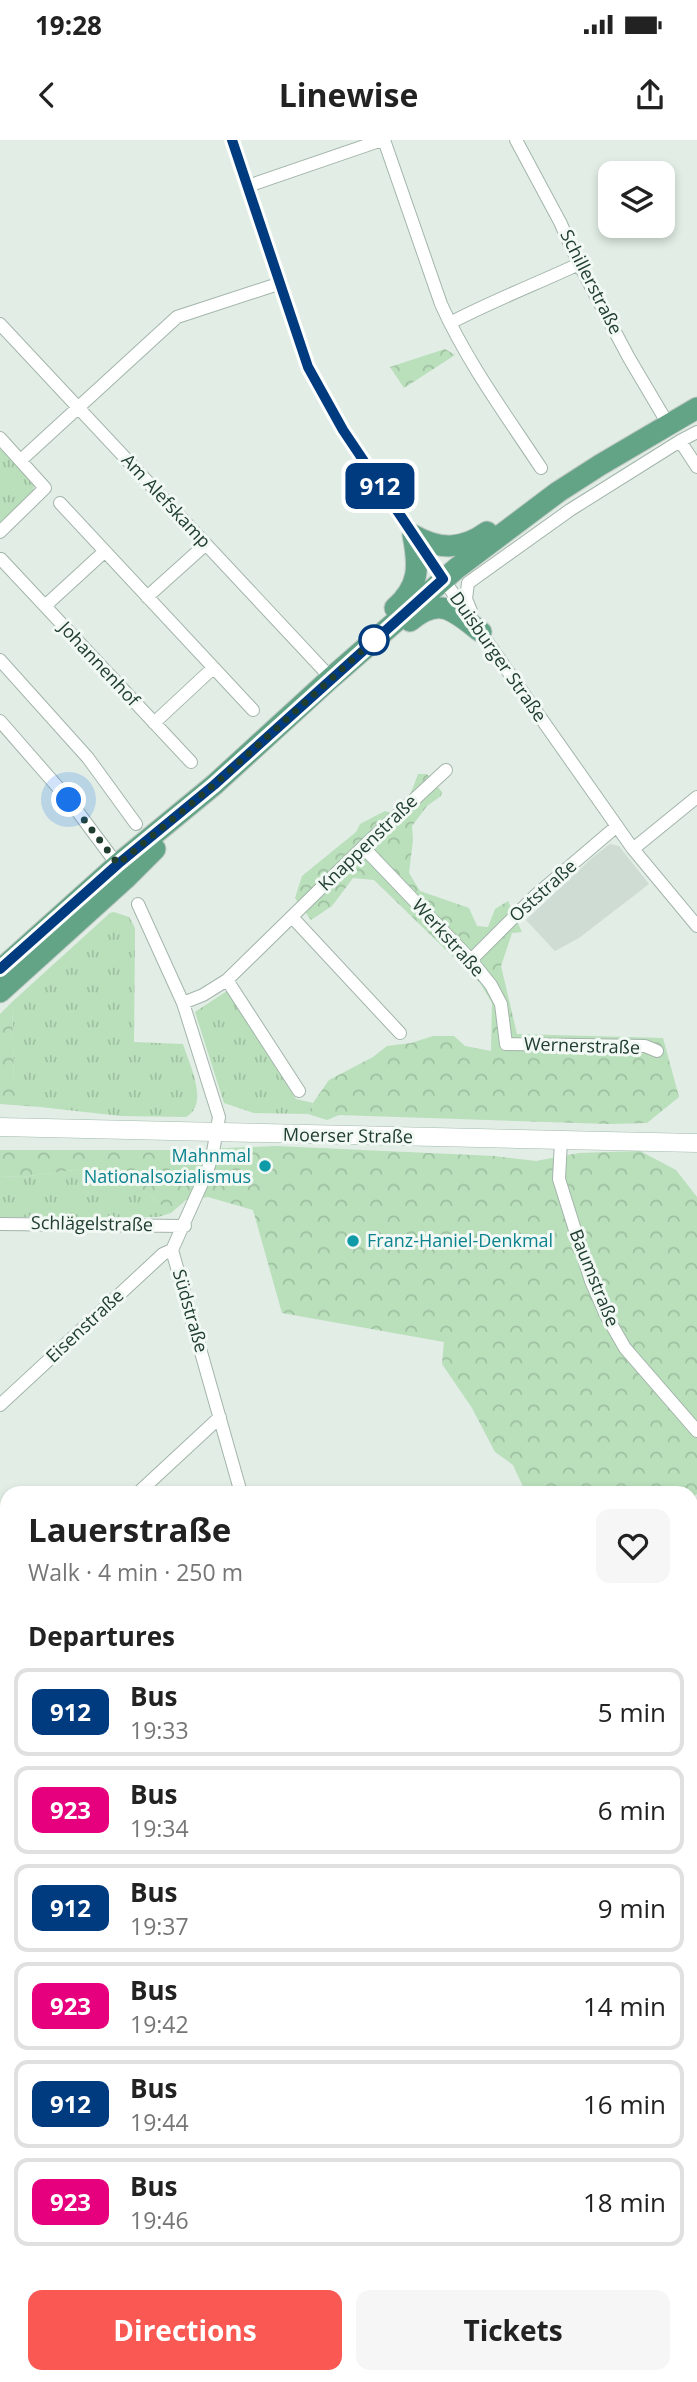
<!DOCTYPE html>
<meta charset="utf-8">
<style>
:root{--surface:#fff;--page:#f6f6f6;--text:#222;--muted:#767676;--line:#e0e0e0;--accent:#f95853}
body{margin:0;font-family:"Open Sans",sans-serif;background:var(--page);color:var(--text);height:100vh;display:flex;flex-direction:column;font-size:26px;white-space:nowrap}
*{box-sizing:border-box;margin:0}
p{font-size:23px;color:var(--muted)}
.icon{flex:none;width:38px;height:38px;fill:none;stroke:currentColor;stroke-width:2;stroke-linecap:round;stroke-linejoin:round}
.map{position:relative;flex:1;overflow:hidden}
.panel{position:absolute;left:0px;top:1346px;width:698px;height:898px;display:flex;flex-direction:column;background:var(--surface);border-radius:21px 21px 0 0;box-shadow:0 4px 10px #0003}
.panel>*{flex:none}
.badge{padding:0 14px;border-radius:10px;font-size:24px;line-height:46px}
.tools{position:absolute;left:598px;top:21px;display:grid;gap:14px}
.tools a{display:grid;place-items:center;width:77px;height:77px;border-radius:14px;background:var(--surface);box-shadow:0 4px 10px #0003;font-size:35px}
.you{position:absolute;width:35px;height:35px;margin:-18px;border:5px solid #fff;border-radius:50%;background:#1a73e8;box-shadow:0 0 0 10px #1a73e833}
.map>.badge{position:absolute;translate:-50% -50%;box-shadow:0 0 0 4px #fff}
h2{padding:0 28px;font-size:26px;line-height:63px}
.round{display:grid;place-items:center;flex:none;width:74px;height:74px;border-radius:14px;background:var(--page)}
.summary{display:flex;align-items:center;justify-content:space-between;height:119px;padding:0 28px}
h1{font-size:33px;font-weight:700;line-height:52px}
.action{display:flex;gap:14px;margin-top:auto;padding:14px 28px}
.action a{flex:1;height:80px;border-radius:14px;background:var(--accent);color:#fff;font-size:28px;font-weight:700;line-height:80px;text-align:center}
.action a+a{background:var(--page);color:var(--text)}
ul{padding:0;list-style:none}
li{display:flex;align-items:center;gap:21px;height:88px;margin:0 14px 10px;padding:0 14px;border:4px solid var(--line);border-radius:14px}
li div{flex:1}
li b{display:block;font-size:26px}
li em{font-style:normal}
li .badge{min-width:77px;font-weight:700;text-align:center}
.status{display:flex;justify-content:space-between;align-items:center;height:49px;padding:0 35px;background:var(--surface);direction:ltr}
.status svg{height:19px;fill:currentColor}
header{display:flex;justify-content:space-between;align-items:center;height:91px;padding:0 28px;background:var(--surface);font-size:32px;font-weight:700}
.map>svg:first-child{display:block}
.built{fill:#cfdcd4}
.grass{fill:url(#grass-tufts)}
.forest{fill:url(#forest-crowns)}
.garden{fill:url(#garden-dots)}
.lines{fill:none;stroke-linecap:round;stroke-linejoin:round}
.street-casing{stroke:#a3b5ab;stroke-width:14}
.secondary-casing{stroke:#a2bcad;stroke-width:19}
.primary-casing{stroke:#c1c9c5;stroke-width:23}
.street{stroke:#fff;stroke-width:12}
.secondary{stroke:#fff;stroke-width:18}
.primary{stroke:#63a486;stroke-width:21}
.line-casing{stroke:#fff;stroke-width:16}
.line{stroke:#003b80;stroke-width:10}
.walk{stroke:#203e30;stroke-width:7;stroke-dasharray:0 12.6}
.stop-dot{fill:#fff;stroke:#003b80;stroke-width:3.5}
.culture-dot{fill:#0f9aa8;stroke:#f2f9f4;stroke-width:2.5}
.labels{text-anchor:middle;stroke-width:6;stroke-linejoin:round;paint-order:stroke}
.street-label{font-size:18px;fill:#203e30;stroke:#f2f9f4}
.culture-label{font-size:18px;fill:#0d838f;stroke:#f2f9f4;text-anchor:end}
</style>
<div class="status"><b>19:28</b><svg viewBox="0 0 49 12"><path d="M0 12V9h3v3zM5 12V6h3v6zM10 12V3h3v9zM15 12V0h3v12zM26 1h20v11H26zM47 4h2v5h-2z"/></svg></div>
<header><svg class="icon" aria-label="back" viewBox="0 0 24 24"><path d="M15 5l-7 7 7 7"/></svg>Linewise<svg class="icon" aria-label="share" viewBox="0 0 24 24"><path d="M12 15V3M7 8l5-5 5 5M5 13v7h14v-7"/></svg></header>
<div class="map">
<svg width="697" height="2242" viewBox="0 0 697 2242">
<defs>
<pattern id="grass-tufts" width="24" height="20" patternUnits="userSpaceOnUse" patternTransform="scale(1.75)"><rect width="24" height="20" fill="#b9dfbb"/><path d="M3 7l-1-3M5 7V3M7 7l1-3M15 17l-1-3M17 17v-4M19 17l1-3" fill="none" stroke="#9fc0a1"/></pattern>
<pattern id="forest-crowns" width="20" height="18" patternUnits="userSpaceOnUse" patternTransform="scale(1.75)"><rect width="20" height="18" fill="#b9dfbb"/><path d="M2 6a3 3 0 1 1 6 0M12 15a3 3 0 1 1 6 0" fill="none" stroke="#9fc0a1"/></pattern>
<pattern id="garden-dots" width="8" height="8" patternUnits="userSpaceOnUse" patternTransform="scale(1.75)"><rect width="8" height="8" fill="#b9dfbb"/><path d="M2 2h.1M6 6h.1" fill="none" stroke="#9fc0a1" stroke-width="1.8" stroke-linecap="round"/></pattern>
</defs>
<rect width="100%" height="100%" fill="#e1ede5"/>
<path class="built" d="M 610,704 L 619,706 L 649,744 L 579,798 L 555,811 L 526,780 L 593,717 Z"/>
<path class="grass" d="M 0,309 L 29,337 L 34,346 L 33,352 L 0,384 Z
M 114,772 L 129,777 L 135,788 L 134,902 L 183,904 C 189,924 210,964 186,977 L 121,976 L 40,967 L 14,944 L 12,862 L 110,773 Z
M 227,851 L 296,959 L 313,963 L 308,974 L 254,973 L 224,963 L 195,872 Z
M 82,1029 L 138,1046 L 171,1073 L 158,1077 L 0,1077 L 0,1036 L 22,1037 Z
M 691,1884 L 697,1885 L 697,2048 L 691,2054 Z
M 691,2214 L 697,2218 L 697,2242 L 448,2242 L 448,2236 L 691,2236 Z"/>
<path class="forest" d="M 445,209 L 455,215 L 404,248 L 390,227 Z
M 418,634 L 427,634 L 442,652 L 441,656 L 427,666 L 412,686 L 413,700 L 409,733 L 420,751 L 469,768 L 477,786 L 488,787 L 495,769 L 508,761 L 522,792 L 512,793 L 501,826 L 517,894 L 663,898 L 679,957 L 647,983 L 609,984 L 339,975 L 327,980 L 308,974 L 313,963 L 329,940 L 373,917 L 387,906 L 411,903 L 433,896 L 454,896 L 465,906 L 491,911 L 492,863 L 480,843 L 374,740 L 353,738 L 332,766 L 311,780 L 295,758 L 302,736 L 356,692 L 360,684 L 385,671 L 395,674 L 408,661 Z
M 12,862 L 14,943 L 40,967 L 0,964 L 0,874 Z
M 276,1006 L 494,1016 L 536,1021 L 579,1013 L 640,1011 L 676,1030 L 697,1057 L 697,1354 L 691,1358 L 691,1353 L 526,1353 L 513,1325 L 495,1312 L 472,1268 L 442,1224 L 444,1202 L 282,1173 L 253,1070 L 208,1057 L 186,1060 L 171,1073 L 138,1046 L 82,1029 L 22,1037 L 0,1036 L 0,1010 L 179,1010 Z
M 236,2236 L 448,2237 L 448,2242 L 224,2242 Z"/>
<path class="garden" d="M 7,2116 L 7,2236 L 65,2237 L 58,2242 L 0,2242 L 0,2120 Z
M 123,2237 L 123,2236 L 236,2237 L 224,2242 L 124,2242 Z"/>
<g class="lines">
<g class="street-casing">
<path id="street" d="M 232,0 L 308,227 L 343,290 L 443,439 L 633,709 L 697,786
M 384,0 L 441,164 C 467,222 506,275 541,328
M 516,0 L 560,82 L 579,124 L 629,218 L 668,284
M 248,46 L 382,0
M 450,183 C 492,161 536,144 579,124
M 0,184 L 331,538
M 0,298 L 45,348 L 0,392
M 680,301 L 697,327
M 21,320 L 177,177 L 281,143
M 60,363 L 253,570
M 1,419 L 191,622
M 147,457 L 206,404
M 45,466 L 105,411
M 471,471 L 466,459 L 468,443 L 570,370 L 680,301 L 697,292
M 0,520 L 88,618 L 136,684
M 0,581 L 69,660 L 119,727
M 154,583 L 213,528
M 363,707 L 471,820 L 491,845 L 501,864 L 506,904 L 645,906 L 657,911
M 633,709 L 697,657
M 138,764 L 183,863 L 219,977 L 213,1012 L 207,1032 L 172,1110 L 241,1353
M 292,777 L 400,893
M 471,820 L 536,755 L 617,686
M 227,840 L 299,951
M 183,863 L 203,855 L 227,840 L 363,707 L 446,630
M 561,1000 L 559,1039 L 591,1141 L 606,1175 L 625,1208 L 697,1291
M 0,1084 L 185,1086
M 0,1265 L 163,1114 L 172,1110
M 138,1353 L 220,1277
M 0,1471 L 7,1478
M 691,1592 L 697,1586
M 0,1694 L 7,1688
M 691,1748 L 697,1739
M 691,1859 L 697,1864
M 691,2066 L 697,2060
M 0,2093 L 7,2098
M 691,2201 L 697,2206"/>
</g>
<g class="secondary-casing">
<path id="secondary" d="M 0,987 L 697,1003"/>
</g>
<g class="primary-casing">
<path id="primary" d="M 413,395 C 439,410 462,410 487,392
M 395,468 C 420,446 419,426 413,395
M 410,481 C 441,455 455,472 481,492
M 0,830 L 118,724 L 214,645 L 331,538 L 457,428 L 558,352 L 600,325 L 697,268
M 0,852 L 125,739 L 155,709"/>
</g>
<use href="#street" class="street"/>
<use href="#secondary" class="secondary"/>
<use href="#primary" class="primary"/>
</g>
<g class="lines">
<g class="line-casing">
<path id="line" d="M 0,829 L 118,724 L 214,645 L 443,439 L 343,290 L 308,227 L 232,0"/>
</g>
<use href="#line" class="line"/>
<path class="walk" d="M 69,660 L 118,724 L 214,645 L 374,500"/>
</g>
<circle class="stop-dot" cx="374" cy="500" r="14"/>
<g class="culture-dot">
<circle cx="265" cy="1026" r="7"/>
<circle cx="353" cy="1101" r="7"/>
</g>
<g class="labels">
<g class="street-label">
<text transform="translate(591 142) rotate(63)" y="6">Schillerstraße</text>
<text transform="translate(166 361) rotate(47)" y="6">Am Alefskamp</text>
<text transform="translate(498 517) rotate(55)" y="6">Duisburger Straße</text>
<text transform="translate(99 524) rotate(47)" y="6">Johannenhof</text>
<text transform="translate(368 703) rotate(-44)" y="6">Knappenstraße</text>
<text transform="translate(543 751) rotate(-42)" y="6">Oststraße</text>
<text transform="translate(448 798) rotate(48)" y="6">Werkstraße</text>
<text transform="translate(582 906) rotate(2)" y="6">Wernerstraße</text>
<text transform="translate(348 996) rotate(1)" y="6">Moerser Straße</text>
<text transform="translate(92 1084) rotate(1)" y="6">Schlägelstraße</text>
<text transform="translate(594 1138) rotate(68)" y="6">Baumstraße</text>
<text transform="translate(190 1171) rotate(74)" y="6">Südstraße</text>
<text transform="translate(85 1186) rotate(-43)" y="6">Eisenstraße</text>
</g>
<g class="culture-label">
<text x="251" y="1022">Mahnmal<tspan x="251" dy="21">Nationalsozialismus</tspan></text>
<text x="367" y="1107" text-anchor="start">Franz-Haniel-Denkmal</text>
</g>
</g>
</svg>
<div class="tools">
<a><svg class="icon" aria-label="layers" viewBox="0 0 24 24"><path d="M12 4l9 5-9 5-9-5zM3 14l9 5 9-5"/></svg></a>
</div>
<div class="you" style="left:69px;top:660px"></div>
<b class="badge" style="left:380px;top:346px;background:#003b80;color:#fff">912</b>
<section class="panel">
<div class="summary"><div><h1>Lauerstraße</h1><p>Walk · 4 min · 250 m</p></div><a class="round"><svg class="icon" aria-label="heart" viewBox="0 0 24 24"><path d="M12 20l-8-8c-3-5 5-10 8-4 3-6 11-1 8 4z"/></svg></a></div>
<h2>Departures</h2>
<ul>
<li><span class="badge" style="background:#003b80;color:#fff">912</span><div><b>Bus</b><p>19:33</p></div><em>5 min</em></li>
<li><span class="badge" style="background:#e6007e;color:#fff">923</span><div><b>Bus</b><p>19:34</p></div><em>6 min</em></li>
<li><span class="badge" style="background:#003b80;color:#fff">912</span><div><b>Bus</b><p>19:37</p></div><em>9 min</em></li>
<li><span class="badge" style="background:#e6007e;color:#fff">923</span><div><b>Bus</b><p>19:42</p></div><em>14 min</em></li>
<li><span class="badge" style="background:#003b80;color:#fff">912</span><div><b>Bus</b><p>19:44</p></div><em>16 min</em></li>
<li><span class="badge" style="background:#e6007e;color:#fff">923</span><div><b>Bus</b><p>19:46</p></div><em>18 min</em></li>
</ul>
<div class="action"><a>Directions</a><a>Tickets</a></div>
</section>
</div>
